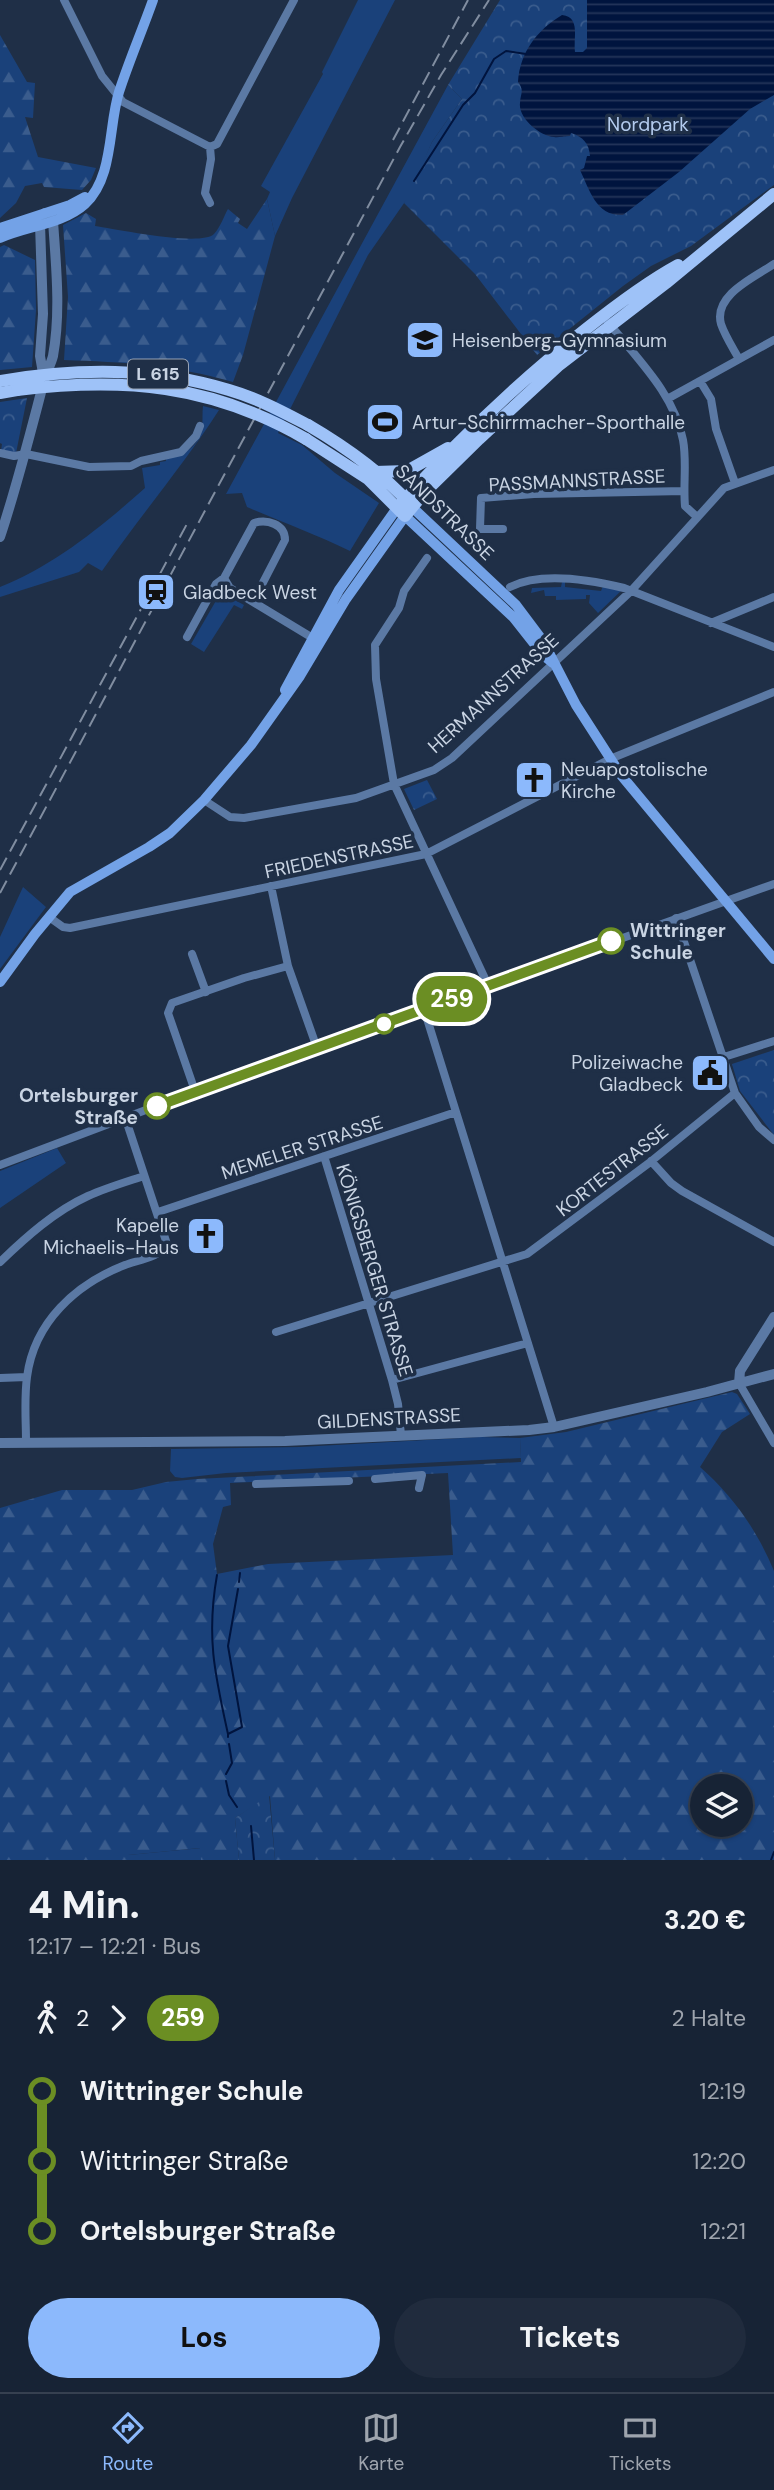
<!DOCTYPE html>
<html lang="de">
<meta charset="utf-8">
<style>
:root{--surface:#172335;--page:#202b3d;--text:#f1f3f6;--muted:#9ea4ad;--line:#364050;--accent:#8cb9fc}
body{margin:0;font-family:"DM Sans",sans-serif;background:var(--page);color:var(--text);height:100vh;display:flex;flex-direction:column;font-size:26px;white-space:nowrap}
*{box-sizing:border-box;margin:0}
p{font-size:23px;color:var(--muted)}
.icon{flex:none;width:38px;height:38px;fill:none;stroke:currentColor;stroke-width:2;stroke-linecap:round;stroke-linejoin:round}
.map{position:relative;height:1860px;overflow:hidden}
.sheet{display:flex;flex-direction:column;background:var(--surface);flex:1}
.sheet>*{flex:none}
.badge{padding:0 14px;border-radius:23px;font-size:24px;line-height:46px}
.controls{position:absolute;left:690px;top:1774px;display:grid;gap:14px}
.controls a{display:grid;place-items:center;width:63px;height:63px;border-radius:50%;background:var(--surface);box-shadow:0 2px 5px #0004,0 0 0 2px var(--line);font-size:35px}
.map>.badge{position:absolute;translate:-50% -50%;box-shadow:0 0 0 4px #fff}
.legs{display:flex;align-items:center;gap:10px;height:77px;padding:0 28px;font-size:23px}
.legs p{margin-inline-start:auto}
.head{display:flex;align-items:center;justify-content:space-between;height:119px;padding:0 28px}
h1{font-size:38px;font-weight:800;line-height:52px}
.cta{display:flex;gap:14px;margin-top:auto;padding:14px 28px}
.cta a{flex:1;height:80px;border-radius:42px;background:var(--accent);color:#111;font-size:28px;font-weight:800;line-height:80px;text-align:center}
.cta a+a{background:var(--page);color:var(--text)}
ul{padding:0 28px;list-style:none}
li{display:flex;align-items:center;gap:24px;height:70px;font-size:26px}
li i{display:grid;place-items:center;width:10px;height:100%;margin:0 9px;background:currentColor}
li i::after{content:'';width:18px;height:18px;margin:-9px;border:5px solid;border-radius:50%;background:var(--surface)}
li p{margin-inline-start:auto}
li:first-child i{background:linear-gradient(#0000 50%,currentColor 0)}
li:last-child i{background:linear-gradient(currentColor 50%,#0000 0)}
.tab-bar{display:flex;justify-content:space-around;align-items:center;height:98px;border-top:2px solid var(--line);background:var(--surface);font-size:19px;color:var(--muted)}
.tab-bar a{display:grid;justify-items:center;gap:4px}
.tab-bar .current{color:var(--accent)}
.map>svg:first-child{display:block}
.grass{fill:#1a417a}
.forest{fill:url(#forest-firs);fill-rule:evenodd}
.park{fill:url(#park-crowns)}
.water{fill:url(#water-rules)}
.lines{fill:none;stroke-linecap:round;stroke-linejoin:round}
.stream{stroke:#00143e;stroke-width:2}
.minor{stroke:#5b79a4;stroke-width:8}
.tertiary{stroke:#5b79a4;stroke-width:10}
.secondary{stroke:#73a2e7;stroke-width:10}
.primary{stroke:#9ec2f8;stroke-width:12}
.rail{stroke:#808da0;stroke-width:2;stroke-dasharray:14 7;stroke-linecap:butt}
.primary-bridge{stroke:#9ec2f8;stroke-width:12}
.line-1-casing{stroke:#fff;stroke-width:16}
.line-1{stroke:#6b8e23;stroke-width:10}
.stop-1-dot{fill:#fff;stroke:#6b8e23;stroke-width:3.5}
.labels{text-anchor:middle;stroke-width:7;stroke-linejoin:round;paint-order:stroke}
.shield{fill:#1f2f47;stroke:#96a2b4;stroke-width:2}
.shield-label{font-size:18px;font-weight:bold;fill:#c9d4e3}
.park-label{font-size:19px;fill:#b4ccef;stroke:#1f2f47}
.poi-label{font-size:19px;fill:#c9d4e3;stroke:#1f2f47;text-anchor:start}
.street-label{font-size:19px;fill:#c9d4e3;stroke:#1f2f47}
.stop-label{font-size:19px;font-weight:bold;fill:#c9d4e3;stroke:#1f2f47;text-anchor:start}
</style>
<div class="map">
<svg width="774" height="1860" viewBox="0 0 774 1860">
<defs>
<pattern id="forest-firs" width="22" height="20" patternUnits="userSpaceOnUse" patternTransform="scale(1.75)"><rect width="22" height="20" fill="#1a417a"/><path d="M5 1l3.5 6h-7zM16 11l3.5 6h-7z" fill="#3a5c8d"/></pattern>
<pattern id="park-crowns" width="20" height="18" patternUnits="userSpaceOnUse" patternTransform="scale(1.75)"><rect width="20" height="18" fill="#1a417a"/><path d="M2 6a3 3 0 1 1 6 0M12 15a3 3 0 1 1 6 0" fill="none" stroke="#3a5c8d"/></pattern>
<pattern id="water-rules" width="6" height="5" patternUnits="userSpaceOnUse" patternTransform="scale(1.75)"><rect width="6" height="5" fill="#00143e"/><path d="M0 2.5h6" fill="none" stroke="#24355a"/></pattern>
</defs>
<rect width="100%" height="100%" fill="#1f2f47"/>
<path class="grass" d="M 358,0 L 395,0 L 292,198 L 275,236 L 267,199 L 270,192 L 261,186 L 323,74 L 322,72 Z
M 448,85 L 462,99 L 432,142 L 409,196 L 368,255 L 278,433 L 302,445 L 335,473 L 379,503 L 350,551 C 315,534 282,522 247,507 L 242,493 L 226,494 Z
M 203,406 L 219,410 C 183,466 140,516 102,571 L 88,563 L 79,572 L 0,597 L 0,587 C 55,565 101,527 145,488 L 142,468 L 160,465 L 160,462 L 166,461 L 166,458 C 183,455 200,447 202,427 C 203,420 202,413 203,406 Z
M 562,582 L 565,582 L 565,587 L 601,591 L 603,586 L 622,590 L 598,613 L 589,603 L 590,595 L 586,595 L 586,599 L 556,600 L 556,596 L 545,596 L 544,590 L 531,593 L 532,588 L 561,587 Z
M 221,592 L 244,605 L 242,609 L 234,605 L 204,652 L 191,644 Z
M 23,887 L 46,907 L 0,969 L 0,937 Z
M 57,1148 L 66,1163 L 0,1208 L 0,1171 Z
M 480,1437 L 520,1438 L 521,1458 L 226,1473 L 182,1478 L 175,1477 L 170,1471 L 171,1449 L 300,1447 Z
M 201,1848 L 201,1860 L 128,1860 L 128,1855 Z"/>
<path class="forest" d="M 0,35 L 27,82 L 35,83 L 33,118 L 25,117 L 38,157 L 96,168 L 91,180 L 82,190 L 44,187 L 42,183 L 25,186 L 16,203 L 0,218 Z
M 267,199 L 275,236 L 243,355 L 233,382 C 174,365 124,362 64,360 L 68,297 L 63,225 L 86,213 L 96,219 L 95,226 C 116,229 201,247 214,234 C 220,228 224,216 228,209 L 240,219 L 238,223 L 247,229 Z
M 4,245 L 35,260 L 36,310 L 32,367 L 0,370 L 0,247 Z
M 732,1392 L 737,1394 L 750,1414 L 722,1432 L 700,1467 C 733,1496 757,1530 774,1571 L 774,1860 L 275,1860 L 270,1796 L 235,1818 L 239,1860 L 201,1860 L 200,1848 L 128,1855 L 128,1860 L 0,1860 L 0,1508 L 62,1490 L 132,1490 L 166,1482 L 197,1479 L 521,1462 L 520,1438 L 566,1432 ZM 448,1473 L 453,1555 L 268,1564 L 217,1574 L 213,1544 L 223,1507 L 231,1505 L 230,1483 ZM 702,1787 L 740,1787 L 740,1825 L 702,1825 Z"/>
<path class="park" d="M 500,0 L 774,0 L 774,185 L 691,246 L 651,266 L 623,286 L 537,355 L 475,274 L 404,203 L 432,142 L 462,99 L 448,85 Z
M 27,398 L 16,453 L 1,451 L 2,444 L 0,443 L 0,402 Z
M 427,780 L 437,799 L 414,810 L 404,789 Z
M 774,1050 L 774,1135 L 740,1091 L 732,1064 Z
M 269,1795 L 275,1860 L 239,1860 L 235,1818 Z"/>
<path class="water" d="M 587,0 L 774,0 L 774,95 L 750,109 L 679,172 L 623,215 C 596,216 590,191 580,170 L 584,168 L 587,156 L 590,156 C 589,143 583,137 571,133 L 570,136 C 564,136 558,138 554,137 C 540,136 518,118 520,103 C 520,94 525,91 518,82 C 520,52 537,30 562,15 C 581,17 573,38 575,52 L 583,52 L 587,48 Z"/>
<g class="lines">
<path class="stream" d="M 414,181 L 463,105 L 475,93 L 494,59 L 506,51 L 526,54
M 217,1575 C 206,1637 215,1675 228,1734
M 239,1582 L 240,1573
M 228,1737 L 228,1734 L 242,1727 L 228,1646 L 238,1589
M 226,1774 L 232,1763 L 229,1744
M 226,1781 L 229,1795 L 237,1807
M 251,1826 L 254,1860
M 771,1860 L 774,1852"/>
<path class="minor" d="M 64,0 L 102,76 L 123,102 L 210,147
M 210,147 L 217,144 L 294,0
M 210,147 L 211,159 L 205,193 L 210,203
M 608,322 C 637,359 674,393 683,440 C 687,461 683,485 685,506 L 697,517
M 739,359 C 733,348 725,336 721,324 C 713,295 755,277 774,264
M 700,381 L 711,399 L 716,429 L 735,483
M 669,398 L 774,340
M 0,453 L 14,456 L 26,454 L 89,467 L 131,466 L 141,461 L 181,452 L 196,436 L 200,426
M 503,529 L 480,529 L 481,498 L 534,494 L 684,491
M 427,558 L 404,591 L 399,608 L 375,645 L 376,679 L 394,784 L 488,985
M 224,578 L 230,588 L 316,640
M 510,587 C 542,571 591,580 624,588 L 774,647
M 711,623 L 774,597
M 187,637 L 216,584 L 224,578 L 254,523 C 267,519 285,524 285,540 L 253,602
M 204,800 L 230,817 L 244,818 L 356,798 L 434,770 L 452,758 L 631,591 L 724,488 L 774,470
M 271,886 L 288,966 L 317,1048
M 49,917 L 63,927 L 70,928 L 426,854 L 610,759 L 774,692
M 676,918 L 735,1093 L 759,1127 L 774,1140
M 192,954 L 206,992
M 424,1009 L 554,1427
M 724,1057 L 774,1041
M 195,1091 L 168,1013 L 172,1003 L 244,978 L 288,966
M 324,1156 L 392,1380 L 398,1404 L 401,1435
M 651,1161 L 671,1183 L 682,1191 L 774,1242
M 0,1165 L 220,1082 L 774,884
M 158,1212 L 456,1112
M 0,1262 C 26,1237 55,1211 88,1196 C 106,1188 126,1182 144,1176
M 276,1332 L 527,1254 L 649,1163 L 735,1093
M 0,1378 L 27,1377
M 392,1380 L 528,1343
M 739,1383 L 774,1443
M 26,1442 C 26,1421 24,1399 27,1377 C 34,1322 76,1284 125,1265 C 138,1260 161,1257 167,1244 L 125,1117
M 375,1479 L 422,1475 L 419,1488
M 256,1484 L 349,1481"/>
<path class="tertiary" d="M 0,537 C 17,486 30,434 44,381 C 46,373 51,364 53,356 C 61,312 56,265 53,221 L 45,213 L 40,224 L 43,314 L 40,356 L 44,379
M 739,1383 L 740,1371 L 774,1317
M 0,1443 L 285,1441 L 529,1430 L 554,1427 L 707,1392 L 774,1374"/>
<path class="secondary" d="M 0,228 L 70,205 L 85,197
M 0,238 C 27,226 63,224 85,204 C 114,177 108,127 119,92 C 129,61 142,31 153,0
M 412,507 L 516,605 L 543,641 L 576,705 L 621,775 L 774,959
M 285,690 L 339,590 L 397,508
M 0,982 L 35,934 L 70,892 L 149,847 L 170,833 L 204,800 L 251,745 L 300,676 L 346,599 L 405,516 L 513,617 L 543,655 L 553,663"/>
<path class="primary" d="M 0,393 L 17,390
M 308,425 C 344,446 382,473 410,504
M 306,439 L 368,479 L 405,516 L 424,493 L 479,439 L 558,366 L 666,283 L 774,194
M 375,472 L 407,471 L 448,448
M 397,508 C 455,443 517,383 586,329 C 615,306 645,283 678,265"/>
<path class="rail" d="M 393,140 L 468,0
M 0,870 L 188,522
M 0,893 L 400,147 L 441,75 L 489,0"/>
<path class="primary-bridge" d="M 0,381 C 78,368 153,367 229,390 C 257,398 283,412 308,425
M 17,390 C 123,377 211,384 306,439"/>
</g>
<g class="lines">
<g class="line-1-casing">
<path id="line-1" d="M 157,1106 L 611,941"/>
</g>
<use href="#line-1" class="line-1"/>
</g>
<defs>
<g id="school-square" transform="scale(2.0125)"><rect x="-9" y="-9" width="18" height="18" rx="4" fill="#8cb9fc" stroke="#1f2f47"/><path d="M0-5L7-2L0 1L-7-2ZM-4 1L0 2.5L4 1V4Q0 6-4 4Z" fill="#111"/></g>
<g id="stadium-square" transform="scale(2.0125)"><rect x="-9" y="-9" width="18" height="18" rx="4" fill="#8cb9fc" stroke="#1f2f47"/><path d="M0-5a6.5 5 0 1 0 0 10a6.5 5 0 1 0 0-10ZM-3.5-1.8h7v3.6h-7Z" fill="#111"/></g>
<g id="station-square" transform="scale(2.0125)"><rect x="-9" y="-9" width="18" height="18" rx="4" fill="#8cb9fc" stroke="#1f2f47"/><path d="M-3-6H3Q5-6 5-4V2Q5 4 3 4L4.5 6H3L1.5 4h-3L-3 6H-4.5L-3 4Q-5 4-5 2V-4Q-5-6-3-6ZM-3.5-4v3h7v-3ZM-3.5 1v1.5H-2V1ZM2 1v1.5H3.5V1Z" fill="#111"/></g>
<g id="church-square" transform="scale(2.0125)"><rect x="-9" y="-9" width="18" height="18" rx="4" fill="#8cb9fc" stroke="#1f2f47"/><path d="M-1.2-6h2.4v3.5h3.3v2.4h-3.3V6h-2.4V-.1h-3.3v-2.4h3.3Z" fill="#111"/></g>
<g id="civic-square" transform="scale(2.0125)"><rect x="-9" y="-9" width="18" height="18" rx="4" fill="#8cb9fc" stroke="#1f2f47"/><path d="M-.6-6.5H3V-4.5H.6V-3L4-1V1h2V6H-6V1h2V-1L-.6-3ZM-1.2 2.5V6h2.4V2.5Z" fill="#111"/></g>
</defs>
<g fill-rule="evenodd">
<use href="#school-square" x="425" y="340"/>
<use href="#stadium-square" x="385" y="422"/>
<use href="#station-square" x="156" y="592"/>
<use href="#church-square" x="534" y="780"/>
<use href="#civic-square" x="710" y="1073"/>
<use href="#church-square" x="206" y="1236"/>
</g>
<g class="stop-1-dot">
<circle cx="611" cy="941" r="12"/>
<circle cx="384" cy="1024" r="9"/>
<circle cx="157" cy="1106" r="12"/>
</g>
<g class="labels">
<rect class="shield" x="128" y="359.5" width="60" height="29" rx="5"/>
<g class="shield-label">
<text x="158" y="380">L 615</text>
</g>
<g class="park-label">
<text x="648" y="131">Nordpark</text>
</g>
<g class="poi-label">
<text x="452" y="347">Heisenberg-Gymnasium</text>
<text x="412" y="429">Artur-Schirrmacher-Sporthalle</text>
<text x="183" y="599">Gladbeck West</text>
<text x="561" y="776">Neuapostolische<tspan x="561" dy="22">Kirche</tspan></text>
<text x="683" y="1069" text-anchor="end">Polizeiwache<tspan x="683" dy="22">Gladbeck</tspan></text>
<text x="179" y="1232" text-anchor="end">Kapelle<tspan x="179" dy="22">Michaelis-Haus</tspan></text>
</g>
<g class="street-label">
<text transform="translate(577 480) rotate(-3)" y="7">PASSMANNSTRASSE</text>
<text transform="translate(445 512) rotate(44)" y="7">SANDSTRASSE</text>
<text transform="translate(493 693) rotate(-42)" y="7">HERMANNSTRASSE</text>
<text transform="translate(339 856) rotate(-12)" y="7">FRIEDENSTRASSE</text>
<text transform="translate(302 1147) rotate(-18)" y="7">MEMELER STRASSE</text>
<text transform="translate(612 1170) rotate(-38)" y="7">KORTESTRASSE</text>
<text transform="translate(375 1270) rotate(73)" y="7">KÖNIGSBERGER STRASSE</text>
<text transform="translate(389 1418) rotate(-3)" y="7">GILDENSTRASSE</text>
</g>
<g class="stop-label">
<text x="630" y="937">Wittringer<tspan x="630" dy="22">Schule</tspan></text>
<text x="138" y="1102" text-anchor="end">Ortelsburger<tspan x="138" dy="22">Straße</tspan></text>
</g>
</g>
</svg>
<div class="controls">
<a><svg class="icon" aria-label="layers" viewBox="0 0 24 24"><path d="M12 4l9 5-9 5-9-5zM3 14l9 5 9-5"/></svg></a>
</div>
<b class="badge" style="left:452px;top:999px;background:#6b8e23;color:#fff">259</b>
</div>
<section class="sheet">
<div class="head"><div><h1>4 Min.</h1><p>12:17 – 12:21 · Bus</p></div><b>3.20 €</b></div>
<div class="legs"><svg class="icon" aria-label="walk" viewBox="0 0 24 24"><circle cx="13" cy="4" r="2"/><path d="M13 8l-2 6 4 7M11 14l-3 7M7 12l3-4h3l4 4"/></svg>2<svg class="icon" aria-label="forward" viewBox="0 0 24 24"><path d="M9 5l7 7-7 7"/></svg><b class="badge" style="background:#6b8e23;color:#fff">259</b><p>2 Halte</p></div>
<ul>
<li><i style="color:#6b8e23"></i><b>Wittringer Schule</b><p>12:19</p></li>
<li><i style="color:#6b8e23"></i><span>Wittringer Straße</span><p>12:20</p></li>
<li><i style="color:#6b8e23"></i><b>Ortelsburger Straße</b><p>12:21</p></li>
</ul>
<div class="cta"><a>Los</a><a>Tickets</a></div>
</section>
<nav class="tab-bar">
<a class="current"><svg class="icon" aria-label="directions" viewBox="0 0 24 24"><path d="M12 3l9 9-9 9-9-9zM9 14v-3h6M13 9l2 2-2 2"/></svg>Route</a>
<a><svg class="icon" aria-label="map" viewBox="0 0 24 24"><path d="M3 6l6-2 6 2 6-2v14l-6 2-6-2-6 2zM9 4v14M15 6v14"/></svg>Karte</a>
<a><svg class="icon" aria-label="tickets" viewBox="0 0 24 24"><path d="M3 7h18v10H3zM15 7v10"/></svg>Tickets</a>
</nav>
